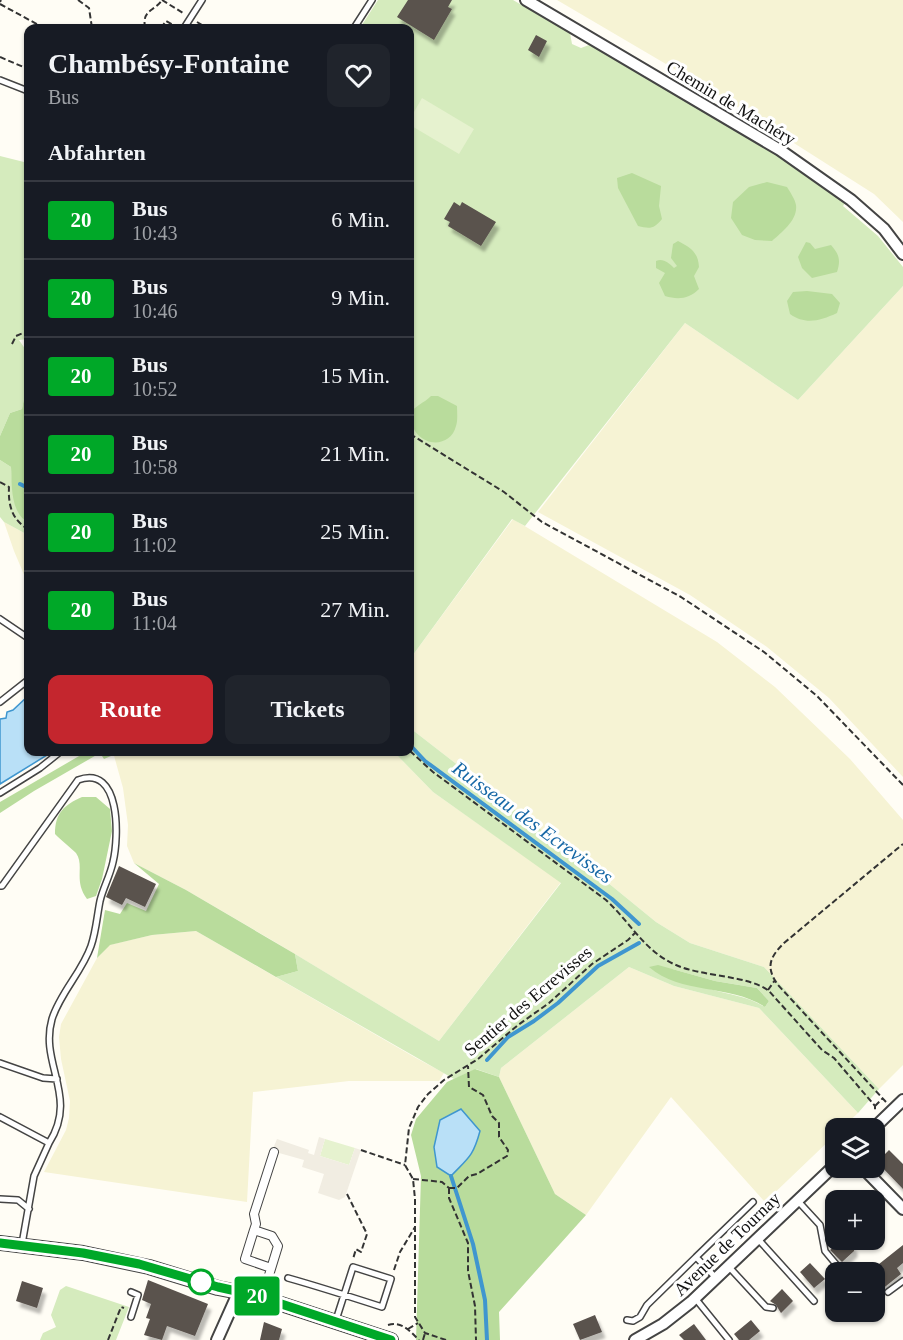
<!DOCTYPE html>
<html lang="de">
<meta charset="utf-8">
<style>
:root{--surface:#171b24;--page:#20242c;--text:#f1f3f6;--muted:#9ea1a6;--line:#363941;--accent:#c4262e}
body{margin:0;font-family:"Times New Roman",serif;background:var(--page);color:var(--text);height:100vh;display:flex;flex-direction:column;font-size:22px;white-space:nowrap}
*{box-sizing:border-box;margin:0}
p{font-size:20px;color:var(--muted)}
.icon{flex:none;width:33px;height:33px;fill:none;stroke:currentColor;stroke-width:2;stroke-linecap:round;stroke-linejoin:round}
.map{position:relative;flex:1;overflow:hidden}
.drawer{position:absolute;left:24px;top:24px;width:390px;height:732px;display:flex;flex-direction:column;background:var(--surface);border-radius:12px;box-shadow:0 2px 4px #0004}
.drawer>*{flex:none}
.badge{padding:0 12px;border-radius:4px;font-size:21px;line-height:39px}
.controls{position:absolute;left:825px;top:1118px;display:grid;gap:12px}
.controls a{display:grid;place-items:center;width:60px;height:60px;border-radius:12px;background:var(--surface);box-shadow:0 2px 4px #0004;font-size:30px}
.map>.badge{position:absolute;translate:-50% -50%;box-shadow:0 0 0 3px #fff}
h2{padding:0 24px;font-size:22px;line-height:54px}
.round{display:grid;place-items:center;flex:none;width:63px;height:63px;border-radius:12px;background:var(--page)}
.summary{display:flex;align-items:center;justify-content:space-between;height:102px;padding:0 24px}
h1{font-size:28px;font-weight:700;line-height:45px}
.primary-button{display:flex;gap:12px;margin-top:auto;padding:12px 24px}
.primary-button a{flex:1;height:69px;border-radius:12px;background:var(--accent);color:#fff;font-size:24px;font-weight:700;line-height:69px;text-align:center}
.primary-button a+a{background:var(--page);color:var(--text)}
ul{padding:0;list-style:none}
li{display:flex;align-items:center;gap:18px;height:78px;padding:0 24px;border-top:2px solid var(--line)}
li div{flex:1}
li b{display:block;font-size:22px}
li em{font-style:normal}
li .badge{min-width:66px;font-weight:700;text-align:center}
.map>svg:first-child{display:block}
.farmland{fill:#f6f3d4}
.green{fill:#d5ebbd;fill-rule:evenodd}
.forest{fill:#b9dc9c}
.pitch{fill:#e6f2cf}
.plaza{fill:#f1ede2}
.water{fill:#b9e0f7;stroke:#3f96cf;stroke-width:1.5}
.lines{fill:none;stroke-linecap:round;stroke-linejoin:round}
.stream{stroke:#3f96cf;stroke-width:4}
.building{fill:#5a524d;filter:url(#shadow)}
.service-casing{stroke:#444;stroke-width:8}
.pedestrian-casing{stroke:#444;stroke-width:10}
.minor-casing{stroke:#444;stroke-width:14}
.tertiary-casing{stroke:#444;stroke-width:16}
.path{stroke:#333;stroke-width:2;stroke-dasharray:6 3;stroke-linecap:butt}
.service{stroke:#fff;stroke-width:5}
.pedestrian{stroke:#fff;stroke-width:8}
.minor{stroke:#fff;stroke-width:10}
.tertiary{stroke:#fff;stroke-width:14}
.line-casing{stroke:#fff;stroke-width:14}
.line{stroke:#00a828;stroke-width:9}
.stop-dot{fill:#fff;stroke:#00a828;stroke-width:3}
.labels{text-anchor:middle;stroke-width:6;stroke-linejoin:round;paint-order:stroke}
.street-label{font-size:18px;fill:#111;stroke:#fff}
.water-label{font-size:20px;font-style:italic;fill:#1768a6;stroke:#fff}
</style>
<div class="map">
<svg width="903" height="1340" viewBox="0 0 903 1340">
<defs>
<filter id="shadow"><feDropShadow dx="3.5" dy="6" stdDeviation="1.5" flood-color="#0004"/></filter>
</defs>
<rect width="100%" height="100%" fill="#fffdf5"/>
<path class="farmland" d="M 557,0 L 903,0 L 903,222 L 874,194 L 717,94 Z
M 903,286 L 903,777 L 829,698 L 767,647 L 690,595 L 538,512 L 685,323 L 798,400 Z
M 513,519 L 717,642 L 775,687 L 850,759 L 903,820 L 903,1065 L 879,1089 L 764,967 L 690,943 L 656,922 L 580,860 L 410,728 L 410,659 Z
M 4,522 L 28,535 L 28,584 L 14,551 Z
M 113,752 L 394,752 L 433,792 L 561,882 L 439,1041 L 270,939 L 186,890 L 134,863 L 127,846 L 128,825 L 123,788 Z
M 196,931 L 416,1058 L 444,1073 L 439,1081 L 349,1081 L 253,1092 L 247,1202 L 44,1172 L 66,1130 L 69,1118 L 70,1101 L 61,1059 L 59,1037 L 61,1024 L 97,958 L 109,945 L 152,935 Z
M 629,967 L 674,986 L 759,1008 L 858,1113 L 842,1128 L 836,1128 L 835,1135 L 765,1202 L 671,1097 L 586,1215 L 555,1194 L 499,1077 L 501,1068 Z"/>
<path class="green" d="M 378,0 L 513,0 L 570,33 L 572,44 L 581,48 L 589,45 L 596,46 L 776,153 L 847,200 L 843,206 L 878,236 L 903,267 L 903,286 L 798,400 L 685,323 L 525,526 L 512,519 L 410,659 L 410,28 L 360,28 Z
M 0,156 L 28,163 L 28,339 L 19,340 L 28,353 L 28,377 L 22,409 L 10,413 L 0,436 Z
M 0,460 L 11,467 L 12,482 L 24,520 L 28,522 L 28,535 L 4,522 L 0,517 Z
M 410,728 L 580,860 L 656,922 L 690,943 L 764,967 L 879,1089 L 858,1113 L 759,1008 L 674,986 L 629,967 L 501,1068 L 499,1077 L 476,1069 L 454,1079 L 276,977 L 298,971 L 295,954 L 439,1041 L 561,883 L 433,792 L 394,752 L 410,752 ZM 672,969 L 715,981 L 757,988 L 769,1001 L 765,1007 C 747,996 730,995 710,989 C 697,986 684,976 672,969 Z
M 66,1286 L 129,1307 L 116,1340 L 40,1340 L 43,1333 L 56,1327 L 51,1315 L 60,1290 Z"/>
<path class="forest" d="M 632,173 L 661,186 L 659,206 L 662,219 C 654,229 650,229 638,226 L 618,188 L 617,178 Z
M 767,182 L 787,187 C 790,192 795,199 796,205 C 798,220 782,232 772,241 L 755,240 L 742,235 L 731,218 L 733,202 L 749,187 Z
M 678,241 C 691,248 698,252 699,267 L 694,276 L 699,289 C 689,299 678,300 665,296 L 659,283 L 665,273 L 656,268 L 656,261 C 663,258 669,263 674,268 L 677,266 L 671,258 L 673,244 Z
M 806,242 L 810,243 L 815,249 L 831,245 C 839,254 841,260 837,272 L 812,278 L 802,268 L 798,257 Z
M 807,291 L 832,294 L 840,303 L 837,313 C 820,321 805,325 790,314 L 787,301 L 793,292 Z
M 28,377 L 28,522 C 10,513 12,484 11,467 L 0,460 L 0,436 L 10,413 L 22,409 Z
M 431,396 L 438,396 L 457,406 C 457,412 458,420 456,426 C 450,451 411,448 410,413 C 415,406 424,403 431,396 Z
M 86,752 L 109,752 L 111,756 L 104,759 L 100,753 L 34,791 L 0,813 L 0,802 Z
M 82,797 L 96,797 L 110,809 L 112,831 L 102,879 L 96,896 L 87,899 C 73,880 85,866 76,853 C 73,850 60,839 55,834 C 55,813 64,805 82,797 Z
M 134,863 L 186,890 L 295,954 L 298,971 L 276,977 L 196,931 L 152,935 L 110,945 L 97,958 L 105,910 L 120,914 L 127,903 L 146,911 L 159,884 Z
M 658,965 L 715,981 L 757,988 L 769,1001 L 765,1007 C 730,984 681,995 649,967 Z
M 475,1069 L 499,1077 L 555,1194 L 586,1215 L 499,1312 L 500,1340 L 416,1340 L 421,1176 L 411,1135 L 416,1119 L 447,1082 Z"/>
<path class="pitch" d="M 422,98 L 474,129 L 459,154 L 410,125 L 410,119 Z
M 325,1139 L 355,1148 L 349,1165 L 320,1156 Z"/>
<path class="plaza" d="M 319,1137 L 325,1139 L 320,1156 L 349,1165 L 355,1148 L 361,1150 L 345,1197 L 339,1200 L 318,1193 L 324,1174 L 302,1167 L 304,1160 L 272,1151 L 277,1139 L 309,1150 L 308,1153 L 314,1155 Z"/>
<path class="water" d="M 28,696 L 28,752 L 52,752 L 0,784 L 0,719 L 6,718 L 7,712 L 13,710 Z
M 461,1109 L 480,1131 C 473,1157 468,1158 451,1176 L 437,1167 L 434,1147 L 440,1120 Z"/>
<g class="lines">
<path class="stream" d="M 20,484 L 28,488
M 410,745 L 425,761 L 612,899 L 639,924
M 487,1060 L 508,1037 L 534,1021 L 558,1003 L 598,966 L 639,943
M 451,1176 L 473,1244 L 485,1300 L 487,1340"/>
</g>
<path class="building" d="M 408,0 L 452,0 L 448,7 L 452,9 L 434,40 L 397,17 Z
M 536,35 L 547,41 L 539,57 L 528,50 Z
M 454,202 L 460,206 L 462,202 L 496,222 L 481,246 L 448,226 L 450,222 L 444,219 Z
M 119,866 L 156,884 L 145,907 L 126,898 L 122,905 L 106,897 Z
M 889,1150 L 903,1164 L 903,1189 L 877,1162 Z
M 842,1239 L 846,1239 L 854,1247 L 854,1251 L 842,1262 L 830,1250 Z
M 903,1245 L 903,1263 L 897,1268 L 901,1274 L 881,1290 L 874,1281 L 874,1268 Z
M 810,1263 L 825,1279 L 814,1288 L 800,1272 Z
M 148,1280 L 208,1304 L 195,1336 L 167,1326 L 162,1340 L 144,1335 L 150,1319 L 146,1318 L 151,1304 L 142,1300 Z
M 22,1281 L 43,1288 L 37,1308 L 16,1301 Z
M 782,1289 L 793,1301 L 781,1313 L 776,1305 L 770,1301 Z
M 595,1315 L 602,1332 L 580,1340 L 573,1324 Z
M 751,1320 L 760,1331 L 749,1340 L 739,1340 L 734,1334 Z
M 264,1322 L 282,1329 L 279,1340 L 260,1340 Z
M 694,1324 L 706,1340 L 684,1340 L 679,1335 Z"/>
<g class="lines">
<g class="service-casing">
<path id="service" d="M 184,28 L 202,0
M 354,28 L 372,0
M 0,80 L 28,91
M 0,619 L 28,638
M 0,702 L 28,680
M 0,793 L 40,768 L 60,752
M 0,886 L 2,886 L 78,780 C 121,764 119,837 113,862 C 110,876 103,888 100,901 C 97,916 96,932 91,946 C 82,972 60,993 52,1019 C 39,1064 79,1096 49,1143
M 0,1063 L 43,1078 L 57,1079
M 0,1117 L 49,1143 L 34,1176 L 22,1244
M 0,1199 L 18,1200 L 29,1209
M 797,1200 L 820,1225 L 825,1251 L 840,1269
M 758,1239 L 814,1301
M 696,1257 L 753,1202
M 729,1267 L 766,1307 L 773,1308
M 288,1278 C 320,1287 351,1297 382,1307 L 391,1279 L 353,1267 L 336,1320
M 131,1292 L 138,1295 L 131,1317
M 888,1292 L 903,1281
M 695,1298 L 729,1340
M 627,1320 L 633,1321 L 640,1317 L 647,1305 L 696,1257 L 716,1278"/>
</g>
<g class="pedestrian-casing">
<path id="pedestrian" d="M 254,1230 L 256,1224 L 254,1214 L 274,1152
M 262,1298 L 278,1246 L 272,1236 L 254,1230 L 245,1259 L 271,1268"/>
</g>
<g class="minor-casing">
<path id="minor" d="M 526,0 L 780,150 L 851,200 L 884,229 L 903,254
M 874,1128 L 903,1100
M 862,1167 L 903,1209
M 217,1340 L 239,1291
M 635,1340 L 663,1324 L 691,1302 L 836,1164"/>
</g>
<g class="tertiary-casing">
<path id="tertiary" d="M 0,1243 L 83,1253 L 149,1267 L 218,1288 L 254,1295 L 391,1340"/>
</g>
<path class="path" d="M 78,0 L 89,8 L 92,28
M 162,0 L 183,13
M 0,2 L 1,0
M 0,4 L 44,28
M 197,22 L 207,28
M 145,28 C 142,9 154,12 162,0
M 161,28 L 166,21 L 177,27
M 0,57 L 28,69
M 12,344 L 16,336 L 28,331
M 410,434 L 504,492 L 542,522 L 681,597 L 764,652 L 817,696 L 903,785
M 0,482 L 9,487 C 8,505 12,520 28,529
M 410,751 L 433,772 L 606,900 C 630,922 645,952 676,965 C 703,977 748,975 769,991 L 822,1050 L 834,1058 L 875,1106 L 875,1111
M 768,990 L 775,980
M 886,1102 L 778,985 C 765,967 770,957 784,943 L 903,844
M 875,1106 L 883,1098
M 361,1150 L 405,1165
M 413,1179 L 442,1182 L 449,1188
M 449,1188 L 457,1188 L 469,1176 L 477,1174 L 507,1156 L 508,1150 L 499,1137 L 499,1123 L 492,1116 L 483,1095 L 469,1087 L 468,1066
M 449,1188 L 449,1198 L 468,1243 L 468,1271 L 475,1306 L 476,1340
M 347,1194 L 367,1234 L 361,1252 L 356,1249 L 353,1259
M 394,1270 L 400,1252 L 415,1227
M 388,1325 C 402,1321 410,1331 419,1340
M 408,1329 L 418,1323
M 108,1340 L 121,1307 L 124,1308
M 423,1340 L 425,1333
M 446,1340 L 425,1333 L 415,1317 L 415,1199 L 413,1179 L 405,1165 L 409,1128 L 418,1107 L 428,1094 L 444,1080 L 478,1059 L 518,1025 L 549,1003 L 592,964 L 628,940 L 636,932"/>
<use href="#service" class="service"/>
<use href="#pedestrian" class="pedestrian"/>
<use href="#minor" class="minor"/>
<use href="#tertiary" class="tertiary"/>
</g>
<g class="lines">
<g class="line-casing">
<path id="line" d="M 0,1243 L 83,1253 L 139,1264 L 218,1287 L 254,1295 L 391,1340"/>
</g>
<use href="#line" class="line"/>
</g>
<circle class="stop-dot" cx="201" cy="1282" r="12"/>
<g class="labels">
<g class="street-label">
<text transform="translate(731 103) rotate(31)" y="6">Chemin de Machéry</text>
<text transform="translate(528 1001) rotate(-40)" y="6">Sentier des Ecrevisses</text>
<text transform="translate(727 1244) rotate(-44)" y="6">Avenue de Tournay</text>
</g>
<g class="water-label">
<text transform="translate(533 822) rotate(36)" y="7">Ruisseau des Ecrevisses</text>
</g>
</g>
</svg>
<div class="controls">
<a><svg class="icon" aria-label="layers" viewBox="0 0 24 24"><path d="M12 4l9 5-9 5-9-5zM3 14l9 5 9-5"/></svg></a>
<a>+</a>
<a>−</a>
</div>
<b class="badge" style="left:257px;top:1296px;background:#00a828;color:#fff">20</b>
<section class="drawer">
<div class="summary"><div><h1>Chambésy-Fontaine</h1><p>Bus</p></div><a class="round"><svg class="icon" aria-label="heart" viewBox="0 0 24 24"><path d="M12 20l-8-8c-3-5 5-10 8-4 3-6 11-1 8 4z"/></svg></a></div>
<h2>Abfahrten</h2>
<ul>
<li><span class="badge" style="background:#00a828;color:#fff">20</span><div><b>Bus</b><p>10:43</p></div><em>6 Min.</em></li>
<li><span class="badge" style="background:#00a828;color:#fff">20</span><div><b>Bus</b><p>10:46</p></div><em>9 Min.</em></li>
<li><span class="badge" style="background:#00a828;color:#fff">20</span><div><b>Bus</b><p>10:52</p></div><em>15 Min.</em></li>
<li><span class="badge" style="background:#00a828;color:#fff">20</span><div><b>Bus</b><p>10:58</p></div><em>21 Min.</em></li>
<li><span class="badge" style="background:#00a828;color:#fff">20</span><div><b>Bus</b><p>11:02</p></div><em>25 Min.</em></li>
<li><span class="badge" style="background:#00a828;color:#fff">20</span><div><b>Bus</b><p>11:04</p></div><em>27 Min.</em></li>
</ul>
<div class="primary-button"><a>Route</a><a>Tickets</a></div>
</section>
</div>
